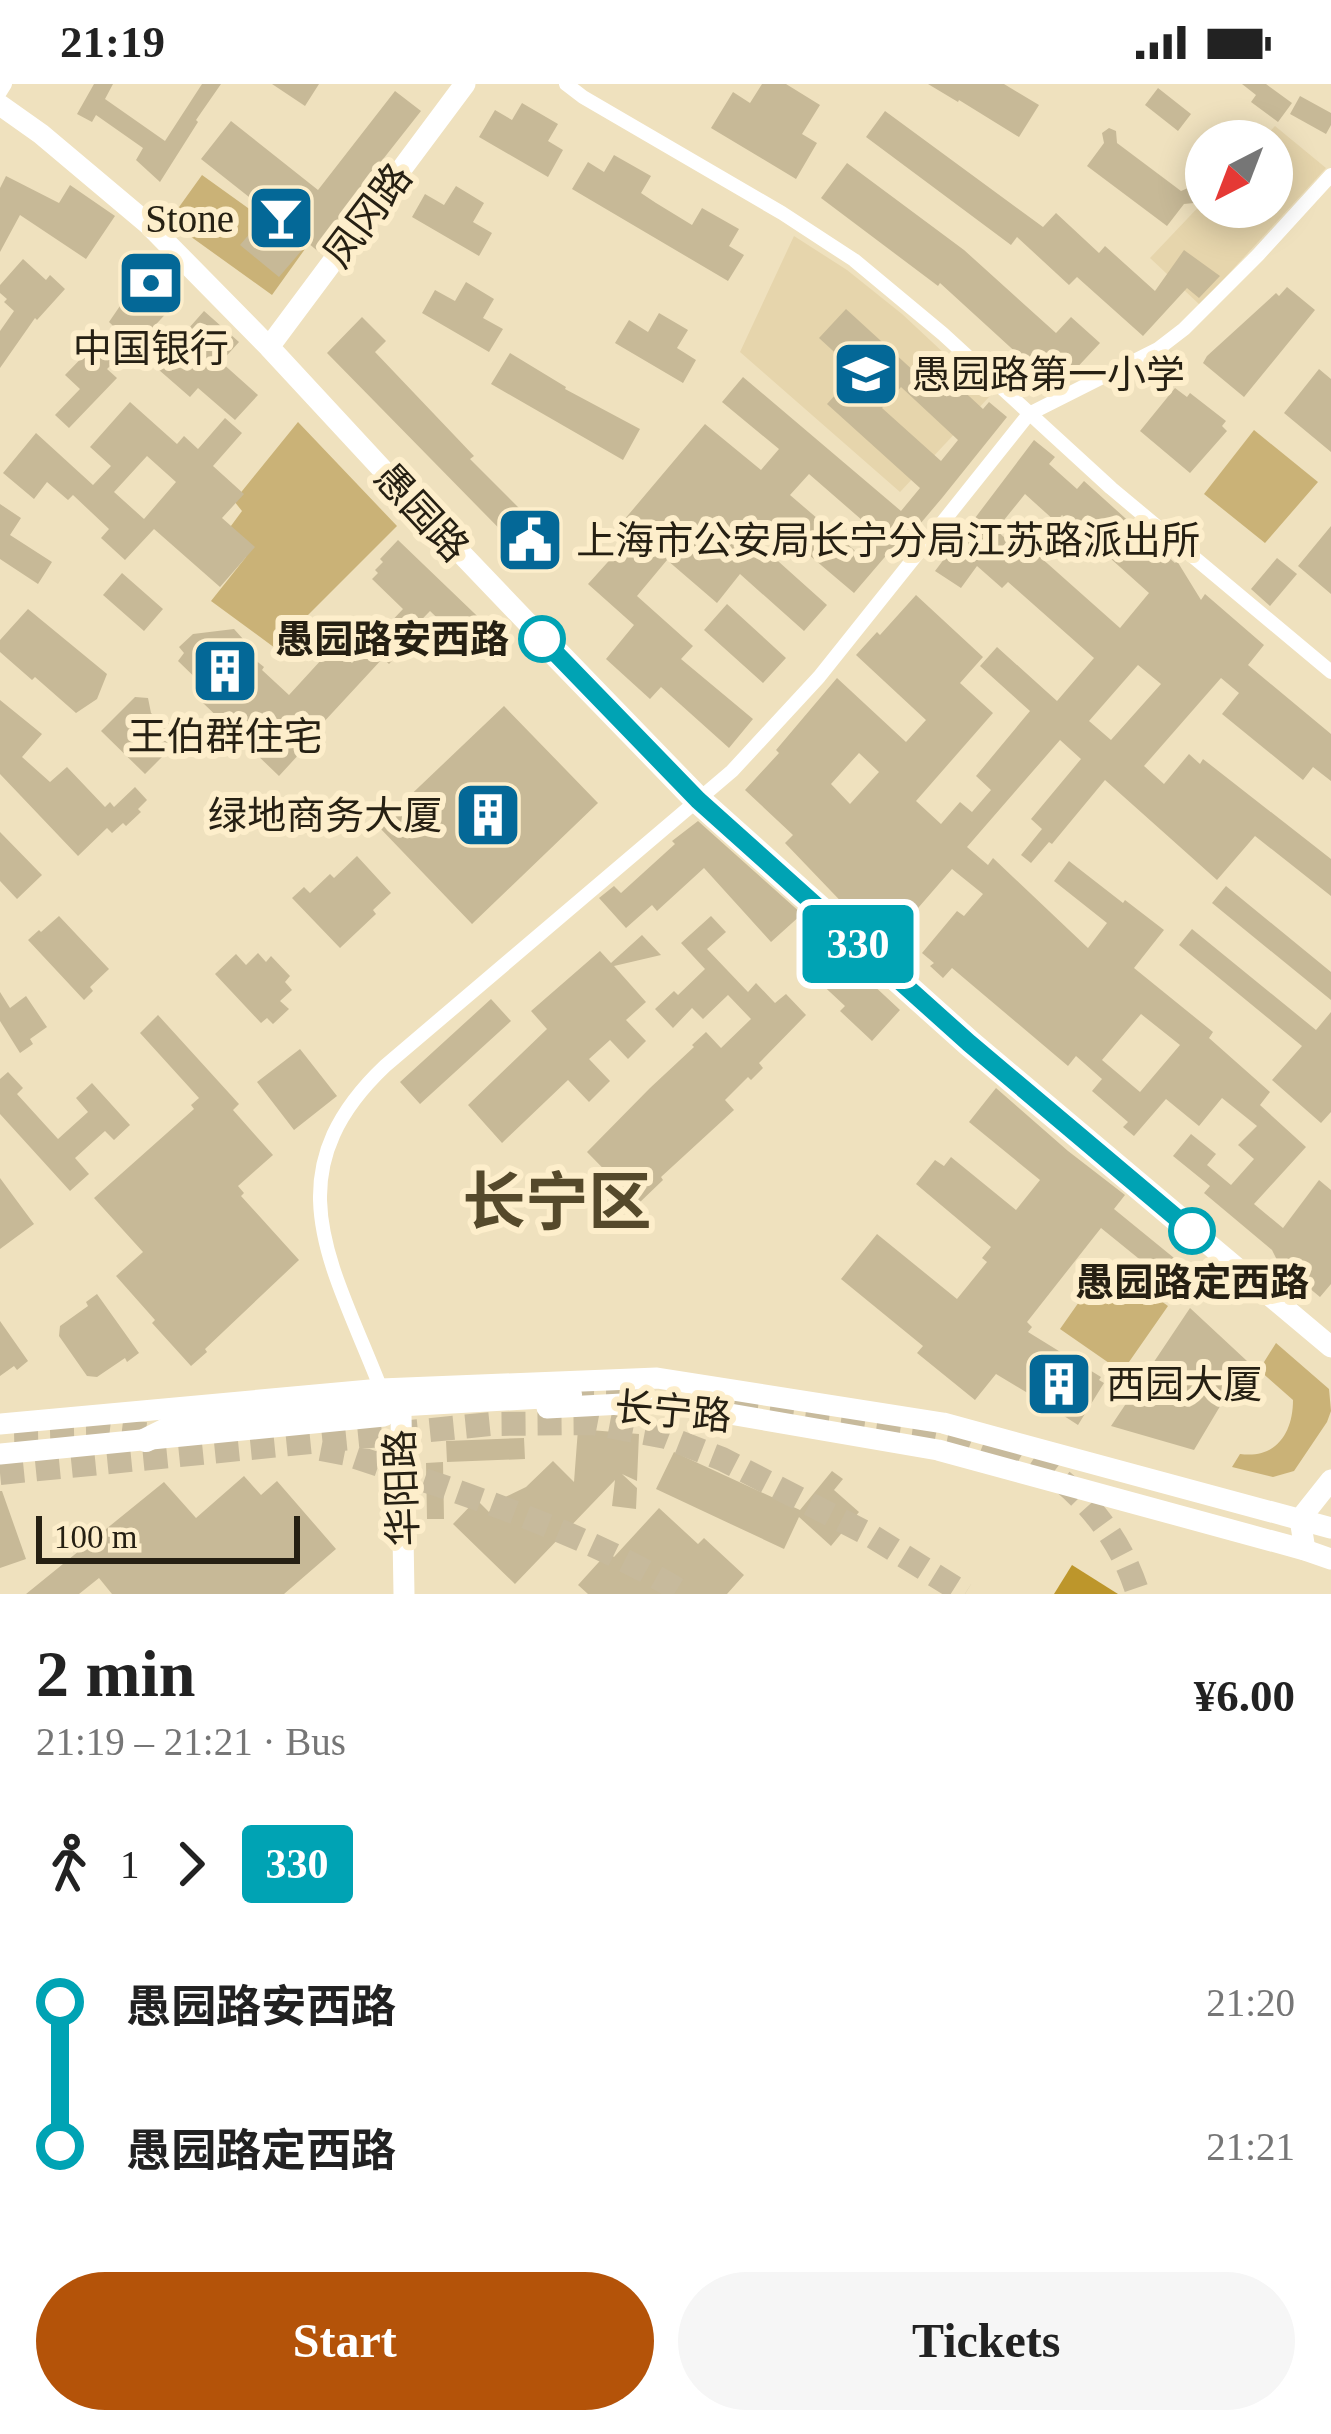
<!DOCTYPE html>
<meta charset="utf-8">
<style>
:root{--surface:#fff;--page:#f6f6f6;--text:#222;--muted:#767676;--accent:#b45309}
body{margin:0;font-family:"Times New Roman","Noto Sans SC",serif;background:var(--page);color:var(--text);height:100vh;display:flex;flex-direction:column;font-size:45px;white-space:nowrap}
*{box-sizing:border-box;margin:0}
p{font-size:39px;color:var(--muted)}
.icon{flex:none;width:66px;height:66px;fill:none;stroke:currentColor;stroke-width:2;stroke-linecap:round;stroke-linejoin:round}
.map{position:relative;height:1510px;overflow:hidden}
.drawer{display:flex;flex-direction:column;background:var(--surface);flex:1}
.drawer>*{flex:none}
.badge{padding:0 24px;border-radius:9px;font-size:42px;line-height:78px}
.needle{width:78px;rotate:222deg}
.tools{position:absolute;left:1185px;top:36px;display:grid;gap:24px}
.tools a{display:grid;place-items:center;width:108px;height:108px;border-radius:50%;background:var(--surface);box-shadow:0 6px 30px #0003;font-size:60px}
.scale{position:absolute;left:36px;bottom:30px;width:264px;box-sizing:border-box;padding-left:12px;border:6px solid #262013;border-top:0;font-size:33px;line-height:42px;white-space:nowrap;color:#262013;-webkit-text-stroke:9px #fdeecb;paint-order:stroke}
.map>.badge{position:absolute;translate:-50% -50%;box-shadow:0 0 0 6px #fff}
.legs{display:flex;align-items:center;gap:18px;height:132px;padding:0 36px;font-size:39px}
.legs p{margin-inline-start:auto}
.headline{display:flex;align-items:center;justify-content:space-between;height:204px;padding:0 36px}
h1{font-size:66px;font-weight:800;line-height:90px}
.primary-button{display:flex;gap:24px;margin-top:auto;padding:24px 36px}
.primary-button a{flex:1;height:138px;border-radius:72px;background:var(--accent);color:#fff;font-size:48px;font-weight:800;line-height:138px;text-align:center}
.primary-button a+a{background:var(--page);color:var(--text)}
ul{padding:0 36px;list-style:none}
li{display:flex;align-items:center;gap:42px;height:144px;font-size:45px}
li i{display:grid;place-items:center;width:18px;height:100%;margin:0 15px;background:currentColor}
li i::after{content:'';width:30px;height:30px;margin:-15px;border:9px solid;border-radius:50%;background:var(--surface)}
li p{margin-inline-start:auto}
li:first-child i{background:linear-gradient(#0000 50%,currentColor 0)}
li:last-child i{background:linear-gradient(currentColor 50%,#0000 0)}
.status{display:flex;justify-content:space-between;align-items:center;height:84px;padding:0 60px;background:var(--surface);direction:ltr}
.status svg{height:33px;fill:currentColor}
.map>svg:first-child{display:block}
.built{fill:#e6d5ac}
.green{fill:#cab277}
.forest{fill:#bd962b}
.building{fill:#c7b997;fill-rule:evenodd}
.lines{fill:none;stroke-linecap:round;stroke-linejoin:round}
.highway-tunnel{stroke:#c7ba9c;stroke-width:24;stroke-dasharray:24 12;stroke-linecap:butt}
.street{stroke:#fff;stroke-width:14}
.secondary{stroke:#fff;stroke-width:21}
.primary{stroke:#fff;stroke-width:21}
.highway{stroke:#fff;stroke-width:24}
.line-1-casing{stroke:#fff;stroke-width:27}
.line-1{stroke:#00a3b4;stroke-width:18}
.stop-1-dot{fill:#fff;stroke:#00a3b4;stroke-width:6}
.labels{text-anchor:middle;stroke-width:12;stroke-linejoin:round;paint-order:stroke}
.street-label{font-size:39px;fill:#262013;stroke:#fdeecb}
.poi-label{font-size:39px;fill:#262013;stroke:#fdeecb;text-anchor:start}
.stop-label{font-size:39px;font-weight:bold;fill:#262013;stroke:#fdeecb;text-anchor:end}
.town-label{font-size:63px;font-weight:bold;fill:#55492b;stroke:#fdeecb}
</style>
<div class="status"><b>21:19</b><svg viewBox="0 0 49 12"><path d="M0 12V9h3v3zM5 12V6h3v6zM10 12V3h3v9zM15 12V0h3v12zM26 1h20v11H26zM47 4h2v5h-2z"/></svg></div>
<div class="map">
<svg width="1331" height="1510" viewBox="0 0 1331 1510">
<rect width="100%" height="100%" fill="#efe1be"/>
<path class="built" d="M 1275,42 L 1326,84 L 1200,221 L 1150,174 L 1206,115 L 1206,123 L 1272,123 L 1272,57 L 1261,57 Z
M 794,152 L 847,186 L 902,230 L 990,312 L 900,408 L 740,268 Z"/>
<path class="green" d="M 202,91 L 305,165 L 272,211 L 169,137 Z
M 298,338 L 397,442 L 275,564 L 211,517 L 246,473 L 225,450 L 242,427 L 234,417 Z
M 1254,346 L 1318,398 L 1265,459 L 1204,410 Z
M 1107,1178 L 1168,1222 L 1122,1288 L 1060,1245 Z
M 1276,1259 L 1329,1305 L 1331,1327 L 1327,1338 L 1294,1387 L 1273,1393 L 1232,1383 L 1240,1370 C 1276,1375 1293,1349 1293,1316 L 1259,1286 Z"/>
<path class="forest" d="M 1072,1481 L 1118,1510 L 1054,1510 Z"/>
<path class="building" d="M 94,0 L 113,0 L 105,15 L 165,57 L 202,0 L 221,0 L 196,36 L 198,38 L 160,98 L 136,76 L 143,64 L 96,31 L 92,38 L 77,30 Z
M 272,0 L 319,0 L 305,22 Z
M 762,0 L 786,0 L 820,21 L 802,50 L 817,59 L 796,95 L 711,44 L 733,8 L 750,19 Z
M 928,0 L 1004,0 L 1039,21 L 1019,53 L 959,16 L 958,18 Z
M 1242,0 L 1266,0 L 1292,19 L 1278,38 L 1251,18 L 1256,11 Z
M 1158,4 L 1191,30 L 1178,47 L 1145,21 Z
M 395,7 L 421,27 L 343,126 L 349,131 L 320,169 L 308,159 L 279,193 L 240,161 L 268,128 L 201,75 L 231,37 L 318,106 Z
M 1300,12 L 1331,29 L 1331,41 L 1326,50 L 1290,30 Z
M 522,19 L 558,40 L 548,57 L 563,66 L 548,93 L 479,53 L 495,26 L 512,36 Z
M 885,27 L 1043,143 L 1056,129 L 1099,169 L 1105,162 L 1155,207 L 1184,166 L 1220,192 L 1199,214 L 1187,204 L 1143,252 L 1077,193 L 1069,201 L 1017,153 L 1011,161 L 866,53 Z
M 1109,44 L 1116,47 L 1117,59 L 1181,107 L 1188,104 L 1196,108 L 1194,119 L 1184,120 L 1167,142 L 1087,82 L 1104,59 L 1102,49 Z
M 614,71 L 651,92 L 641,109 L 656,119 L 692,141 L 702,124 L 739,145 L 729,162 L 744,171 L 728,197 L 572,105 L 588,78 L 604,88 Z
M 847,79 L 964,166 L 1056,249 L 1071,233 L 1100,259 L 1071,290 L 1044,267 L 1031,282 L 940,199 L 938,202 L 821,114 Z
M 6,92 L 59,119 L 70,101 L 115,132 L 86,175 L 20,131 L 0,168 L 0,104 Z
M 456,102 L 484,119 L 473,138 L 492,149 L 479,172 L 412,133 L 425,110 L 444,121 Z
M 23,175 L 46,196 L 50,191 L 65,205 L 37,236 L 35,234 L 0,284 L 0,247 L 14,227 L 4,218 L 7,215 L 0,209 L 0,201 Z
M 150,189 L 170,207 L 164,213 L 173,222 L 135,263 L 109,238 L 122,219 Z
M 466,198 L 494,215 L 483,234 L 503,245 L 489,268 L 422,229 L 435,206 L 455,217 Z
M 1287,203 L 1315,226 L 1244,313 L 1203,279 L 1207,272 L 1276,209 L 1279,212 Z
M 846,225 L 916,289 L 929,275 L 983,325 L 989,318 L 1007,333 L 942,414 L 920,440 L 917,438 L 892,469 L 890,467 L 854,509 L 776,443 L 760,461 L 827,521 L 804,547 L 740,490 L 717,519 L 667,476 L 637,512 L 693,562 L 681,575 L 753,635 L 729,664 L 661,603 L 650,615 L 606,575 L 634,541 L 588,500 L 625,459 L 613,449 L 705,340 L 761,386 L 779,365 L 722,318 L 743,293 L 901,427 L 920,404 L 827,320 L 856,288 L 819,254 ZM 901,303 L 958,356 L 941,377 L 882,324 ZM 809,390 L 878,450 L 860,471 L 790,411 Z
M 204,227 L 239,258 L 221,278 L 258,311 L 235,336 L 198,304 L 190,313 L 159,286 L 185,257 L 181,253 Z
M 659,229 L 688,246 L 677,264 L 696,276 L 683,299 L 615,259 L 629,236 L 648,248 Z
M 362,233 L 386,257 L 375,268 L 474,372 L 470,375 L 551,456 L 531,477 L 327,269 Z
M 94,261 L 113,279 L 107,285 L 117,294 L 69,344 L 55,331 L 80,305 L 65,291 Z
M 510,269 L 566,303 L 565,305 L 640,345 L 623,376 L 491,300 Z
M 1319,285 L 1331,295 L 1331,368 L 1284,329 Z
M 1175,304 L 1187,313 L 1190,309 L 1226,337 L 1222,342 L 1227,347 L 1190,389 L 1140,347 Z
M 130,318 L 177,360 L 184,352 L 198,365 L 225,334 L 242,349 L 213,382 L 244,410 L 222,434 L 255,463 L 220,503 L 154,445 L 125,476 L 101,454 L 109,445 L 73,411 L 68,416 L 47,398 L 34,415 L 3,389 L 36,349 L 93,401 L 111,382 L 90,363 ZM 147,372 L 176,398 L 144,435 L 114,408 Z
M 1034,356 L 1055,373 L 1049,380 L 1077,405 L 1084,397 L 1175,479 L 1177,477 L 1201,516 L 1205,510 L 1264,561 L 1248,581 L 1331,650 L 1331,697 L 1313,683 L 1303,696 L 1222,630 L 1239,609 L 1221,594 L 1144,682 L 1164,700 L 1189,670 L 1200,680 L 1203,675 L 1331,775 L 1331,812 L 1255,752 L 1217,796 L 1105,696 L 1052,760 L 1049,758 L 1031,779 L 1021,771 L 1042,745 L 1031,735 L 1081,675 L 1060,656 L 967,763 L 988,781 L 993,774 L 1088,864 L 1107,839 L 1054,797 L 1069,777 L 1123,819 L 1125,816 L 1164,846 L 1134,884 L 1213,948 L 1209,954 L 1270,1008 L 1260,1021 L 1306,1063 L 1254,1120 L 1283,1144 L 1319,1096 L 1331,1106 L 1331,1200 L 1320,1213 L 1278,1178 L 1272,1166 L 1204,1109 L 1210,1102 L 1173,1072 L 1191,1050 L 1216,1070 L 1207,1081 L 1231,1101 L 1254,1075 L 1238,1061 L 1257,1042 L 1222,1014 L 1199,1042 L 1166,1015 L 1134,1052 L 1123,1043 L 1128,1038 L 1092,1007 L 1102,995 L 1076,972 L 1068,982 L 952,884 L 943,894 L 930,882 L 934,879 L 922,869 L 957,827 L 964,832 L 983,810 L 952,785 L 898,847 L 864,818 L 853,830 L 785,759 L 793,751 L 745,706 L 779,669 L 776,666 L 837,594 L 906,658 L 926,636 L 856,571 L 877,548 L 880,551 L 916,511 L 983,573 L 960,599 L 993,629 L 916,717 L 941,740 L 960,718 L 972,728 L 991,706 L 976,692 L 1030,627 L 980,582 L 997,563 L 1057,617 L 1094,574 L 1008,498 L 1002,504 L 977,482 L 961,504 L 935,487 ZM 1025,410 L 1056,438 L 1062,431 L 1149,509 L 1120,544 L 1030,464 L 1024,471 L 996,446 ZM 1138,581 L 1161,600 L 1111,656 L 1089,637 ZM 859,669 L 879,688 L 850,720 L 831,700 ZM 1141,930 L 1180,961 L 1140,1008 L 1102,976 Z
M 0,420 L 21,434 L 10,451 L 52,478 L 38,500 L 0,475 Z
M 1331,442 L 1331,510 L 1298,482 Z
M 398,456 L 498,552 L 478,573 L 430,527 L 402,556 L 407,561 L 389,580 L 383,574 L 321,641 L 324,643 L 279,692 L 202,618 L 210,608 L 178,577 L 184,569 L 179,563 L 193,550 L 234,545 L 243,555 L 243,566 L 264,583 L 262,586 L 289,611 L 333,563 L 352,579 L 403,525 L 372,495 L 378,489 L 375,486 L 383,478 L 380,475 Z
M 1277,474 L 1297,490 L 1270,522 L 1251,505 Z
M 122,489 L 163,525 L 144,547 L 103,511 Z
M 727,520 L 786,574 L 763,599 L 704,546 Z
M 28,525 L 107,590 L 97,615 L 76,629 L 35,593 L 32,596 L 0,568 L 0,556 Z
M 135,613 L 148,614 L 151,629 L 162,639 L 172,639 L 178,644 L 178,657 L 145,690 L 101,647 Z
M 0,616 L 42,650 L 22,673 L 50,698 L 67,683 L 105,723 L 110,718 L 114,723 L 135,703 L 147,716 L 138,725 L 141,728 L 126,742 L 123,739 L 112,749 L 107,744 L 78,772 L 0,690 Z
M 504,622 L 598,719 L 472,840 L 378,742 Z
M 698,737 L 802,830 L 771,858 L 704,784 L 657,827 L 652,821 L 626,844 L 599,814 L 614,802 L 621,809 L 675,760 L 672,757 Z
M 0,748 L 42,791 L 17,815 L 0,797 Z
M 357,772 L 391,809 L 373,826 L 376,830 L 340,864 L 292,814 L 304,803 L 310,809 L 330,790 L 334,794 Z
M 1226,802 L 1331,888 L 1331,916 L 1212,819 Z
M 59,832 L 109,885 L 90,903 L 93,907 L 84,916 L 28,856 L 39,846 L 41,848 Z
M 711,832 L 726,848 L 707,865 L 748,908 L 756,899 L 775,919 L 786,910 L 806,931 L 759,979 L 763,984 L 751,996 L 748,993 L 725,1016 L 734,1026 L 661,1093 L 663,1096 L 638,1120 L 587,1068 L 650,1004 L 694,963 L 692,961 L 706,948 L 721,964 L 751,935 L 728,911 L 703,935 L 692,924 L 673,944 L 655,925 L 674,907 L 678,911 L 705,885 L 681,859 Z
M 1192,845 L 1316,946 L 1331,928 L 1331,1028 L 1321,1039 L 1272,996 L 1302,962 L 1179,861 Z
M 642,851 L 661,871 L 614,882 L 646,918 L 626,936 L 646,957 L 628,975 L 610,956 L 589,975 L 610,997 L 589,1018 L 568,996 L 502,1059 L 468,1021 L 547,945 L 531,927 L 600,867 L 611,879 Z
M 824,855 L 900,926 L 872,957 L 840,927 L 845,922 L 801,881 Z
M 258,869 L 266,878 L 271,872 L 290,892 L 285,898 L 292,906 L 280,917 L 289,925 L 273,940 L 267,934 L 261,939 L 215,890 L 236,870 L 246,881 Z
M 0,908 L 10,924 L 26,912 L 47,943 L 30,955 L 33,960 L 20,969 L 0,937 Z
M 491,915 L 511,937 L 420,1020 L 400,998 Z
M 158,931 L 239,1020 L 233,1026 L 273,1071 L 238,1102 L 244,1109 L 241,1112 L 299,1176 L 205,1265 L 207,1268 L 191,1282 L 152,1239 L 155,1236 L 116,1192 L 143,1168 L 94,1114 L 194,1025 L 191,1021 L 199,1014 L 140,949 Z
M 300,965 L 337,1012 L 294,1046 L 257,998 Z
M 8,988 L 23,1004 L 17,1010 L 58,1055 L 88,1028 L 76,1014 L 92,999 L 130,1041 L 114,1056 L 105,1047 L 75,1074 L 89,1090 L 70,1107 L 0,1030 L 0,995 Z
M 996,1004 L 1068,1067 L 1125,1111 L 1114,1125 L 1190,1187 L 1175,1204 L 1101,1144 L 1027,1238 L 1032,1243 L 1028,1248 L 1101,1293 L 1099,1296 L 1104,1299 L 1078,1341 L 1064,1332 L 1066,1328 L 1033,1307 L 1031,1311 L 996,1290 L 975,1316 L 917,1269 L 923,1262 L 841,1195 L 877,1150 L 957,1215 L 987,1178 L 982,1174 L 991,1163 L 916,1100 L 935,1076 L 944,1082 L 951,1073 L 1016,1126 L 1040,1096 L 969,1038 Z
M 0,1094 L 34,1140 L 0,1165 Z
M 97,1210 L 139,1269 L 127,1278 L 125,1274 L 97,1293 L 87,1292 L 59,1252 L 60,1242 L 88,1222 L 86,1218 Z
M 1190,1224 L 1247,1277 L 1194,1366 L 1111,1342 Z
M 0,1237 L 28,1277 L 17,1286 L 14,1282 L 0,1292 Z
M 578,1345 L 639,1350 L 637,1397 L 622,1390 L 637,1404 L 636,1425 L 612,1422 L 615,1396 L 515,1500 L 453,1440 L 475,1417 L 478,1417 L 489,1428 L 501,1415 L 526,1403 L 553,1377 L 574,1398 Z
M 524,1354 L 525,1375 L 447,1378 L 446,1357 Z
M 674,1368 L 800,1426 L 832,1387 L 843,1395 L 834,1406 L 859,1428 L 831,1462 L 799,1433 L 784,1465 L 656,1405 Z
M 443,1378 L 444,1435 L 427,1435 L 426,1379 Z
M 244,1392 L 261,1411 L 277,1397 L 336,1465 L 284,1510 L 112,1510 L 99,1494 L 79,1510 L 26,1510 L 164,1398 L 196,1434 Z
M 0,1407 L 2,1407 L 26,1475 L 0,1484 Z
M 659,1424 L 698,1460 L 704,1454 L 744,1491 L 727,1510 L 588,1510 L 578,1501 L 608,1468 L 614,1473 Z"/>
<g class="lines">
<path class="highway-tunnel" d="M 570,1311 L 640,1312
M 734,1322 L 918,1346 L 954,1353 L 1011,1375
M 14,1347 L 101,1345 L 153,1351
M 1001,1359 C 1066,1389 1117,1441 1138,1510
M 321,1365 L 347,1370 C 462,1409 581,1446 685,1510
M 0,1389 L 491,1340 L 592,1339 L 666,1353 L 722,1375 L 870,1451 L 965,1510"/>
<path class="street" d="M 566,0 L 583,13 L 782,129 L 854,176 L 943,250 L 1111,404 L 1331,588
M 0,8 L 5,0
M 381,1305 C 333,1181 270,1091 385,982 L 732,687 L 819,593 L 1029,330 L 1158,265 L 1184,245 L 1258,171 L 1331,91"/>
<path class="secondary" d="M 0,21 L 41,50 L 148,140 L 269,263 L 433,440 L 697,716 L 969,959 L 1331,1263
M 269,263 L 465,0
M 386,1312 L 401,1331 L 404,1510
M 1305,1466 L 1300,1435 L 1331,1396"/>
<path class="primary" d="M 547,1324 L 660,1318 L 938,1366 L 1305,1466 L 1331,1475
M 0,1340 L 381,1305 L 657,1294 L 943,1339 L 1331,1444
M 0,1370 L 384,1332"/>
<path class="highway" d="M 146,1356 L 194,1332 L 570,1311"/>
</g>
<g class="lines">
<g class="line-1-casing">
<path id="line-1" d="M 542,555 L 698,716 L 969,959 L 1192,1147"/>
</g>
<use href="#line-1" class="line-1"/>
</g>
<defs>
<g id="bar-square" transform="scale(3.45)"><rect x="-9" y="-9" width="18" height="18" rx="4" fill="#046897" stroke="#fdeecb"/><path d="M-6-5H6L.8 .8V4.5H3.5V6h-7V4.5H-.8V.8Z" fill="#fff"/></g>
<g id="bank-square" transform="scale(3.45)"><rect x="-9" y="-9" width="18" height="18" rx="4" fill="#046897" stroke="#fdeecb"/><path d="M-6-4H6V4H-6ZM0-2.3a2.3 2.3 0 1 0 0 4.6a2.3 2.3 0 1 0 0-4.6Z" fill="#fff"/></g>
<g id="school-square" transform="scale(3.45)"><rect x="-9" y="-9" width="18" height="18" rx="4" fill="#046897" stroke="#fdeecb"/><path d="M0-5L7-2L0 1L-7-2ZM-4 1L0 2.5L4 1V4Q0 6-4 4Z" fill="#fff"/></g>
<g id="civic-square" transform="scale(3.45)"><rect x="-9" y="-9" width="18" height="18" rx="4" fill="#046897" stroke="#fdeecb"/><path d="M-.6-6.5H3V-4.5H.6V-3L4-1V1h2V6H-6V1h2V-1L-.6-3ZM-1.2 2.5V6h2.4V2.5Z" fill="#fff"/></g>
<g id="building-square" transform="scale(3.45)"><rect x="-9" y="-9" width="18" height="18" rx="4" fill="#046897" stroke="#fdeecb"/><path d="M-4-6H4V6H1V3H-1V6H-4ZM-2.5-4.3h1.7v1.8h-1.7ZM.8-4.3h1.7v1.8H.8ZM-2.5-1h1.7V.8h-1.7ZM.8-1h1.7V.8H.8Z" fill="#fff"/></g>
</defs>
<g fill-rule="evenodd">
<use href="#bar-square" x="281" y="134"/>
<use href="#bank-square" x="151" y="199"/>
<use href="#school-square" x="866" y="290"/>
<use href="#civic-square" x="530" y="456"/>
<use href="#building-square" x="225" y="587"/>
<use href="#building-square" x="488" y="731"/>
<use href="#building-square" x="1059" y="1300"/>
</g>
<g class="stop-1-dot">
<circle cx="542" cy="555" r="21"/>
<circle cx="1192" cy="1147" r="21"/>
</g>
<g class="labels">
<g class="street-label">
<text transform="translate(367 131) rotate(-53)" y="14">凤冈路</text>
<text transform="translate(422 428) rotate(47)" y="14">愚园路</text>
<text transform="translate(673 1327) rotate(5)" y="14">长宁路</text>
<text transform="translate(401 1404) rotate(-92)" y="14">华阳路</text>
</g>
<g class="poi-label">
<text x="234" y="148" text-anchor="end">Stone</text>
<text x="151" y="278" text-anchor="middle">中国银行</text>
<text x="912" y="304">愚园路第一小学</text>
<text x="576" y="470">上海市公安局长宁分局江苏路派出所</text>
<text x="225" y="666" text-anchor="middle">王伯群住宅</text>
<text x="442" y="745" text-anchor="end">绿地商务大厦</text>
<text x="1106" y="1314">西园大厦</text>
</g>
<g class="stop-label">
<text x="509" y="569">愚园路安西路</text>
<text x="1192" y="1212" text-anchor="middle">愚园路定西路</text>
</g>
<g class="town-label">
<text x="557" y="1140">长宁区</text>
</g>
</g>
</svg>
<div class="tools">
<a><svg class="needle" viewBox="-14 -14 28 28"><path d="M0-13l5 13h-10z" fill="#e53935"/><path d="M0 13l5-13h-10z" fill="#767676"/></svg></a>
</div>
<div class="scale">100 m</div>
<b class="badge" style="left:858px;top:860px;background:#00a3b4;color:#fff">330</b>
</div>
<section class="drawer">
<div class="headline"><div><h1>2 min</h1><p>21:19 – 21:21 · Bus</p></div><b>¥6.00</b></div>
<div class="legs"><svg class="icon" aria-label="walk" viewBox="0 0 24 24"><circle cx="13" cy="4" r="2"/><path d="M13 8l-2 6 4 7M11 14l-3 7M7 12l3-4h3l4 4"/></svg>1<svg class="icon" aria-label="forward" viewBox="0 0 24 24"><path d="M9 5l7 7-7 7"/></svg><b class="badge" style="background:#00a3b4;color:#fff">330</b></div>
<ul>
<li><i style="color:#00a3b4"></i><b>愚园路安西路</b><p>21:20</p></li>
<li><i style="color:#00a3b4"></i><b>愚园路定西路</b><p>21:21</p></li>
</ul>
<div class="primary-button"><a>Start</a><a>Tickets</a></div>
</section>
